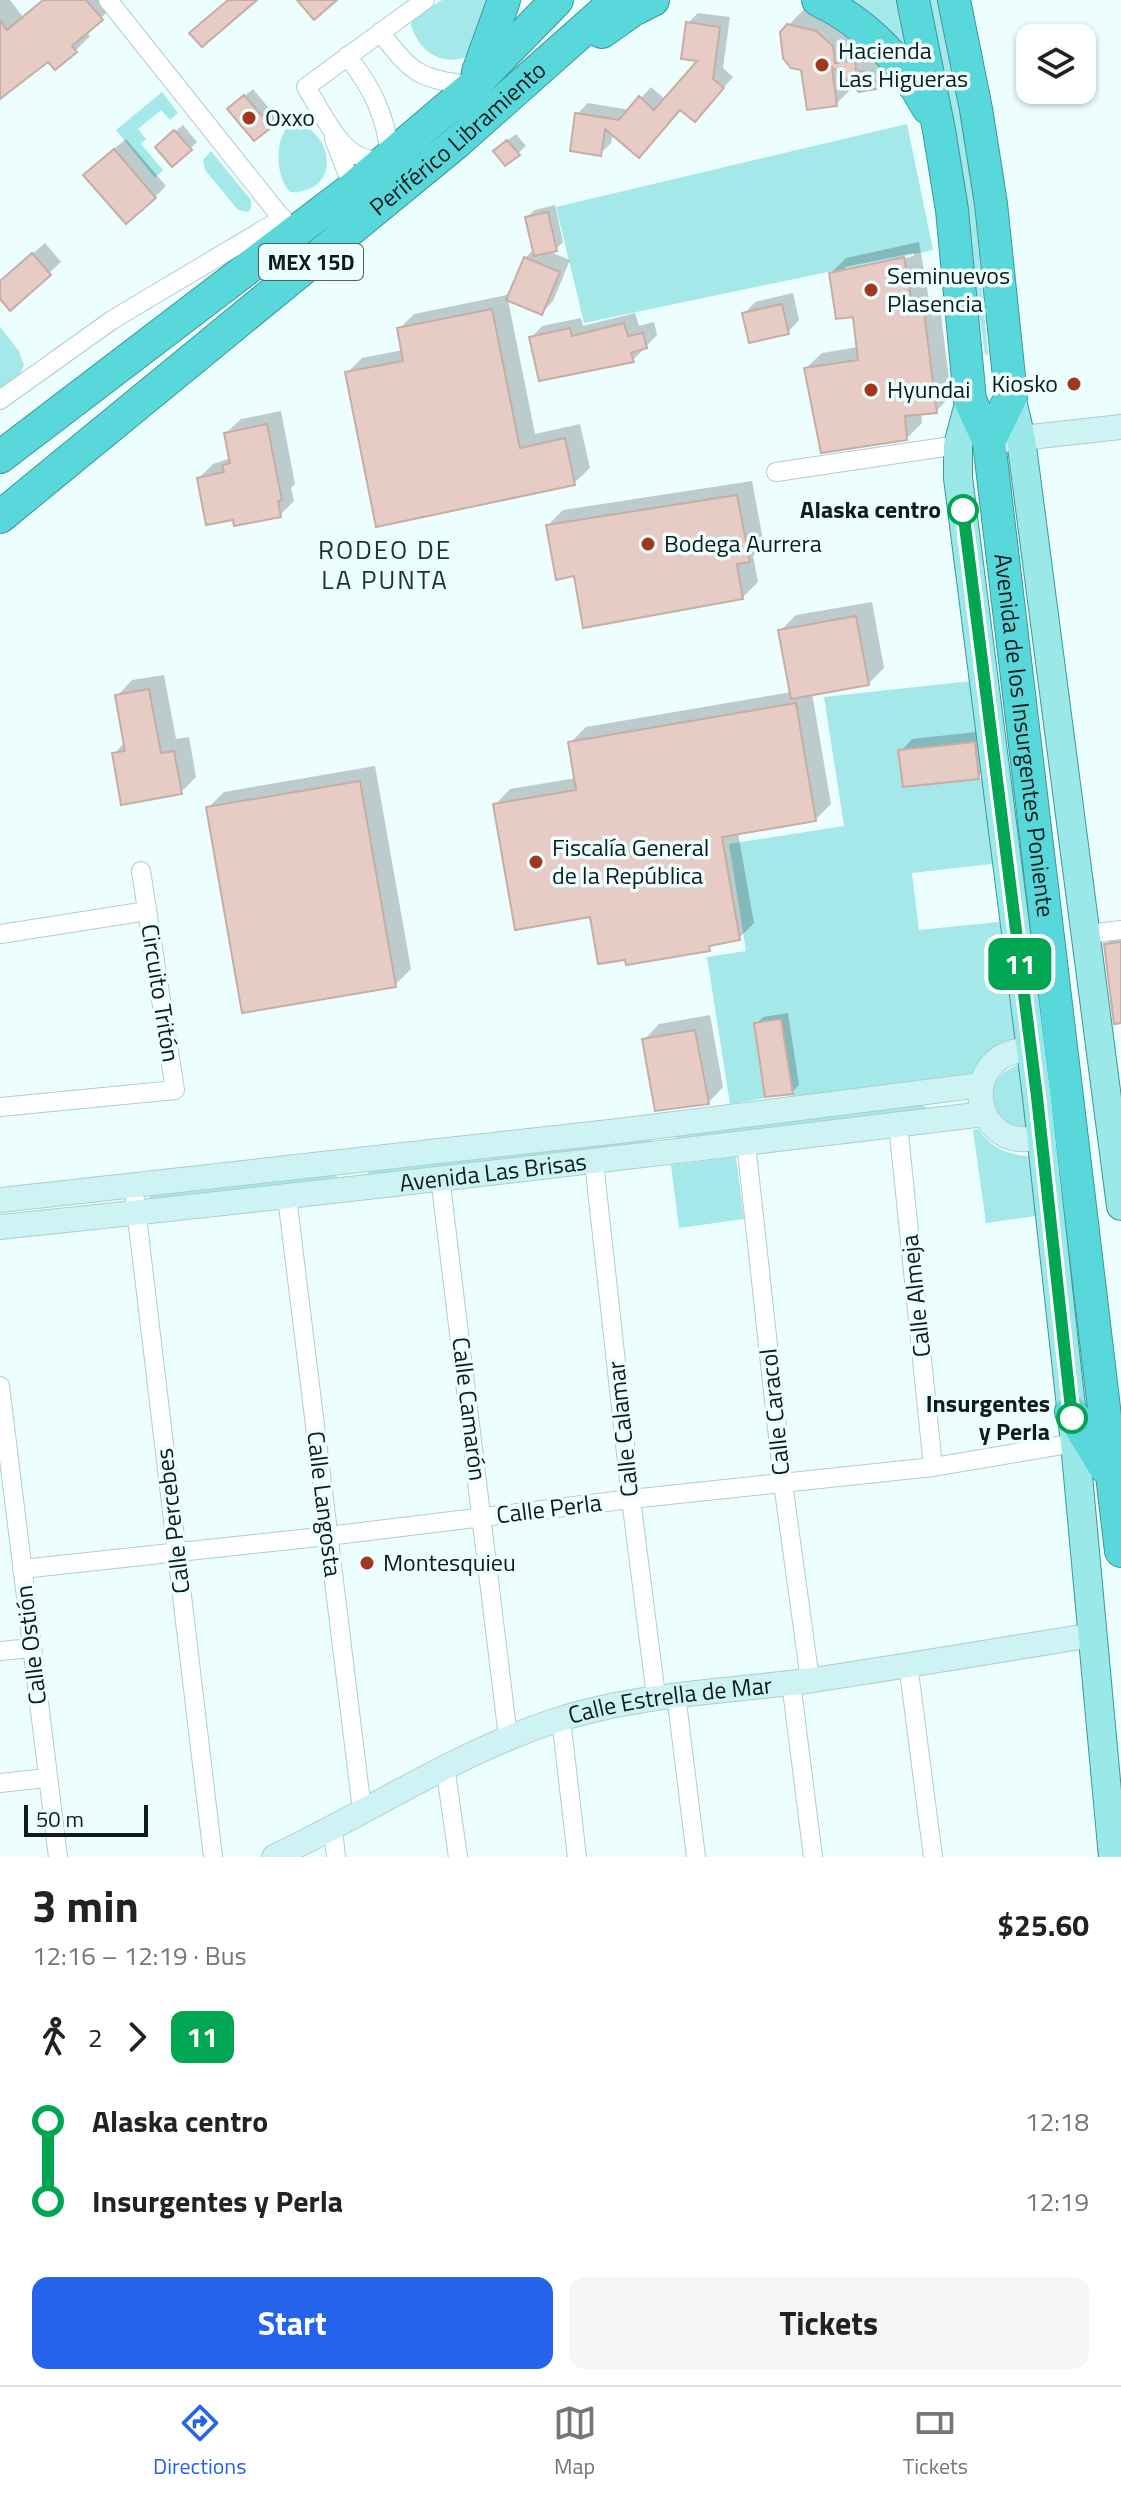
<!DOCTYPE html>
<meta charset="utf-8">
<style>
:root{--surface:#fff;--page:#f6f6f6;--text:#222;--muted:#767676;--line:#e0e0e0;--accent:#2563eb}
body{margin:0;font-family:"Titillium Web",sans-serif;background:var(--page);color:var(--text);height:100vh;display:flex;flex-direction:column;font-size:30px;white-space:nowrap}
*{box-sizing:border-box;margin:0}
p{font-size:26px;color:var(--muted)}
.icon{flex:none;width:44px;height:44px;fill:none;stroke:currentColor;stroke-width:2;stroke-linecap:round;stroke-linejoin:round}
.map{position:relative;height:1857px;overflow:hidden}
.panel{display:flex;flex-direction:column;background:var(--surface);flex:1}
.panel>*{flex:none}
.badge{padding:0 16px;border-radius:12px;font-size:28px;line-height:52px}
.tools{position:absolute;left:1016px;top:24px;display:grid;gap:16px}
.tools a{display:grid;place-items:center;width:80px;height:80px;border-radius:16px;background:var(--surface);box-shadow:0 2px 6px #0004;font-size:40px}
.scale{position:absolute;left:24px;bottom:20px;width:124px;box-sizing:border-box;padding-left:8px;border:4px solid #101b1b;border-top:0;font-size:22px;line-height:28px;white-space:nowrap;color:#101b1b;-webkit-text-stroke:6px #ecfefe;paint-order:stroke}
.map>.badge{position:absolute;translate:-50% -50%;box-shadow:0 0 0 4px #fff}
.legs{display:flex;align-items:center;gap:12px;height:88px;padding:0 32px;font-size:26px}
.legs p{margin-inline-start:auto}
.headline{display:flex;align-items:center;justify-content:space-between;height:136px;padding:0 32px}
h1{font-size:44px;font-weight:700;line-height:60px}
.button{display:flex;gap:16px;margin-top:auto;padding:16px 32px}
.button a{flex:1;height:92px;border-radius:16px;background:var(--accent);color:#fff;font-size:32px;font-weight:700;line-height:92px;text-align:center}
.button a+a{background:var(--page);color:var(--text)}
ul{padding:0 32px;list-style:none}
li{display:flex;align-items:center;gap:28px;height:80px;font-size:30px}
li i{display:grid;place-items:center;width:12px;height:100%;margin:0 10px;background:currentColor}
li i::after{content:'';width:20px;height:20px;margin:-10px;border:6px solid;border-radius:50%;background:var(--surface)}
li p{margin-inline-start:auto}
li:first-child i{background:linear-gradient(#0000 50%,currentColor 0)}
li:last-child i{background:linear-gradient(currentColor 50%,#0000 0)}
.tab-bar{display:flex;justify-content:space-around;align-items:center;height:112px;border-top:2px solid var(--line);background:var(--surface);font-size:22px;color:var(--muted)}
.tab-bar a{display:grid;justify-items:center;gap:4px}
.tab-bar .current{color:var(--accent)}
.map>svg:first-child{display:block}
.green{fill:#a4e8e9}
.shadow{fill:#0003;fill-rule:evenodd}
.building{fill:#e7ccc5;stroke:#c7ada6;stroke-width:2}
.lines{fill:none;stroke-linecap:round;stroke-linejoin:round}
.street-casing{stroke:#afcdcd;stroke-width:20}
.secondary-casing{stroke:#afcdcd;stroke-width:26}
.primary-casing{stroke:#3f9698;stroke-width:30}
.highway-casing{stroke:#3f9698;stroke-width:34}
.street{stroke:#fff;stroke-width:18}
.secondary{stroke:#cdf3f4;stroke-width:24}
.primary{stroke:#9be8e9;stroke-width:28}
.highway{stroke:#58d8db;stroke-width:32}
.line-1-casing{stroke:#fff;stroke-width:18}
.line-1{stroke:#00a651;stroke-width:12}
.poi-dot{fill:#a0371e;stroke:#ecfefe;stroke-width:3}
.stop-1-dot{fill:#fff;stroke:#00a651;stroke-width:4}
.labels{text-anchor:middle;stroke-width:7;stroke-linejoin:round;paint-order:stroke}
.shield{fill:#ecfefe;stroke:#525f5f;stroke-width:2}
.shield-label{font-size:22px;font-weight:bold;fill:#101b1b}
.poi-label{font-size:24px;fill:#101b1b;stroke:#ecfefe;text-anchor:start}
.street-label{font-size:24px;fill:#101b1b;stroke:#ecfefe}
.stop-label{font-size:24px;font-weight:bold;fill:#101b1b;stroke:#ecfefe;text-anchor:end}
.neighbourhood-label{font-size:26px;letter-spacing:2px;fill:#1a3435;stroke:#ecfefe}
</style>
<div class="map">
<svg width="1121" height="1857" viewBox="0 0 1121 1857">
<rect width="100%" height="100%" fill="#ecfefe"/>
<path class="green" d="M 442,0 L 494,0 L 469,56 C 442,67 419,52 411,25 L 413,18 Z
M 841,0 L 907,0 L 908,66 Z
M 925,0 L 941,0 L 970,160 L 988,354 L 985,355 L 973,269 Z
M 162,92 L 178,113 L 170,120 L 161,110 L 138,129 L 146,139 L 141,144 L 163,170 L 155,178 L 116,130 Z
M 302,124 C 338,143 336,194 290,192 C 276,178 275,144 286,129 Z
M 907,124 L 933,250 L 584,323 L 556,207 Z
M 211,151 L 251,200 L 251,208 L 248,212 L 238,210 L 205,170 L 203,160 Z
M 0,327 L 19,351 L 24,365 L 18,378 L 0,392 Z
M 980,680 L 987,740 L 899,750 L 903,787 L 991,778 L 1001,863 L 912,873 L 919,930 L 1008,921 L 1021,1043 L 974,1079 L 793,1096 L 781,1019 L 754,1023 L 766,1098 L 730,1104 L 707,957 L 746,951 L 729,844 L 844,826 L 824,697 Z
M 1023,1064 L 1031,1129 C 1023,1128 1012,1128 1006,1124 C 978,1103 992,1070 1023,1064 Z
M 923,1105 L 928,1109 L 680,1142 L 675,1138 L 679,1134 Z
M 978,1129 C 992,1149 1010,1156 1034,1156 L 1044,1215 L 986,1223 L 973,1130 Z
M 647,1138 L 653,1142 L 371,1179 L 367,1175 L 370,1170 Z
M 736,1157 L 744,1219 L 679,1228 L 671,1165 Z
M 335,1175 L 340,1179 L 147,1200 L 151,1196 Z"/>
<path class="shadow" d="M 0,0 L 10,0 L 23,17 L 44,0 L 112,0 L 116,4 L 86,32 L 90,36 L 75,51 L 48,59 L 0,96 Z
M 804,9 L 832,16 L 848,30 L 850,48 L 870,46 L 895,72 L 880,86 L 860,90 L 850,81 L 851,89 L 836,104 L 803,68 L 789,25 Z
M 698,13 L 730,17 L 723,68 L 733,77 L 705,109 L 681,108 L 613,133 L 611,143 L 601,153 L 577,114 L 588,103 L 630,110 L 651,87 L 666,100 L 701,60 L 688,23 Z
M 253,89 L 277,118 L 270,125 L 237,102 Z
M 183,125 L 197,142 L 190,149 L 165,140 Z
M 516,134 L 526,146 L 506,164 L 503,144 Z
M 126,139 L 166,186 L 155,197 L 97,163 Z
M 555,205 L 563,242 L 556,249 L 548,251 L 570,260 L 553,301 L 541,313 L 525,258 L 535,248 L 527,217 L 535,210 Z
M 919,242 L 929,299 L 939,298 L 951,396 L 936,411 L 921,412 L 922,423 L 906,439 L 806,368 L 822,353 L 858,347 L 855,314 L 831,273 L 846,258 ZM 914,253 L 914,256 L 845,271 L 845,267 Z
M 45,243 L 61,262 L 10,308 L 0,296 L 0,282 Z
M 793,293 L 799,320 L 788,332 L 744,314 L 755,302 Z
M 507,295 L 535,434 L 580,424 L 590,468 L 574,483 L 347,373 L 362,358 L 403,350 L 399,329 L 414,314 Z
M 635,313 L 639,326 L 654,322 L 657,335 L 633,360 L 531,338 L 542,326 L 581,318 L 583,326 Z
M 281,411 L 295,484 L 291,488 L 294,501 L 280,515 L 235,517 L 199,478 L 213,464 L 231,458 L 226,433 L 241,419 Z
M 752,481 L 764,545 L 753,556 L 758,582 L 742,598 L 576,574 L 548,525 L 563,510 Z
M 872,602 L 884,668 L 868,684 L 812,693 L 831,804 L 815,820 L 738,833 L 754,923 L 739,938 L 716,942 L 709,949 L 626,958 L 495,805 L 510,789 L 576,778 L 570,743 L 586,727 L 792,692 L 780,631 L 796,615 Z
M 164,675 L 176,739 L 189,737 L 196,777 L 181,792 L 114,754 L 125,742 L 117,696 L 132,680 Z
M 985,731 L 990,765 L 978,777 L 901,751 L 912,739 Z
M 375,766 L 411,969 L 395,985 L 208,808 L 224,792 Z
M 1121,930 L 1121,1021 L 1106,945 Z
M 788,1013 L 799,1085 L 792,1092 L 756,1024 L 763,1017 Z
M 710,1015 L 723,1087 L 708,1103 L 644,1040 L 659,1024 Z"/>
<path class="building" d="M 43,0 L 86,0 L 103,20 L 72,46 L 77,52 L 55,70 L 48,62 L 0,99 L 0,20 L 7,30 Z
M 228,0 L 257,0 L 202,47 L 189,33 Z
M 297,0 L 337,0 L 314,20 Z
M 686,22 L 720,27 L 713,79 L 724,88 L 695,122 L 680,110 L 639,158 L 605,129 L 601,156 L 570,151 L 575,113 L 619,120 L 639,96 L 654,110 L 697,61 L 681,59 Z
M 787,24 L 816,31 L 833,46 L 835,63 L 855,60 L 856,72 L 865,71 L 881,88 L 859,92 L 832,67 L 837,106 L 807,110 L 801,70 L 791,68 L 783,58 L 780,32 Z
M 244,95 L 272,127 L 254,141 L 227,109 Z
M 174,130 L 192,150 L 172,167 L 155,147 Z
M 507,140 L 520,155 L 505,166 L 493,151 Z
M 114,149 L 156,198 L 126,224 L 83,175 Z
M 548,212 L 557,251 L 534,256 L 525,217 Z
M 32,253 L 51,275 L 10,311 L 0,299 L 0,281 Z
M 524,257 L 560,272 L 542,315 L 506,300 Z
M 904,257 L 914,314 L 924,312 L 937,413 L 905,416 L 907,440 L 821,453 L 804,368 L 858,360 L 853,317 L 836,319 L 829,273 Z
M 782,304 L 789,334 L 749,343 L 742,313 Z
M 492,309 L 520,448 L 565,438 L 575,485 L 376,527 L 345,372 L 403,361 L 397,328 Z
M 624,323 L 628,336 L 643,333 L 647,348 L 631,353 L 634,362 L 539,381 L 529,337 L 570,328 L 572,336 Z
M 267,424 L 282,500 L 278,501 L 281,517 L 234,526 L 233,520 L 206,525 L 197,478 L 224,472 L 222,465 L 230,463 L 224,433 Z
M 737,495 L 750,562 L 737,564 L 743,599 L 583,628 L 574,576 L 556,580 L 546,525 Z
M 856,616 L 869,685 L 791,699 L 778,630 Z
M 149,689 L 161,753 L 174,751 L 182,794 L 121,805 L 112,753 L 125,751 L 115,695 Z
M 796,703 L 816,821 L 722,837 L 740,940 L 709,946 L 710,951 L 626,965 L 625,960 L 598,964 L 590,917 L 515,930 L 493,804 L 576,790 L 568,742 Z
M 975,742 L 979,779 L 903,787 L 898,750 Z
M 360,781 L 396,987 L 242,1013 L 206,807 Z
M 1121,942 L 1121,1023 L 1114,1024 L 1104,944 Z
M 781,1019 L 793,1094 L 765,1097 L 754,1023 Z
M 695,1030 L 709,1104 L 655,1111 L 642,1039 Z"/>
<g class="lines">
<g class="street-casing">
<path id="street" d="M 108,0 L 288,226
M 380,32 C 415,76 416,77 473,86
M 347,56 C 372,87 386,116 390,156 C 385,157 376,160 371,160 C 340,156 321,110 306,87 L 425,0
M 334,139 L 353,188
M 0,400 L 112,320 L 283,218
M 776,472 L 958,445
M 0,934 L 147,911
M 1087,934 L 1121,930
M 0,1107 L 175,1090 L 141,871
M 898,1124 L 933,1467
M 746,1143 L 783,1483 L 810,1680
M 594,1162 L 631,1499 L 656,1696
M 440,1177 L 508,1737
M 287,1197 L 362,1810
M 135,1200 L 213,1857
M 0,1386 L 58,1857
M 22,1569 L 328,1536 L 631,1499 L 933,1467 L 1075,1443
M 0,1651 L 31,1648
M 908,1664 L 933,1857
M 791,1682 L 813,1857
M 676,1694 L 696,1857
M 561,1719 L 577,1857
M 445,1766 L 458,1857
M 0,1783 L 46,1778
M 333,1829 L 336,1857"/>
</g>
<g class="secondary-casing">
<g id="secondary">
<path d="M 1004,440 L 1121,427"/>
<path d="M 1031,1048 C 1019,1051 1005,1052 996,1061 C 972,1081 977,1121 1005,1135 C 1016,1141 1029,1139 1042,1139"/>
<path d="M 0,1200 L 619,1131 L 981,1085"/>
<path id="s1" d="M 0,1227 C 329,1193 657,1154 984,1114"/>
<path id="s2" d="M 274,1857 C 369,1812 456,1753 557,1720 C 640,1693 727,1692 813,1680 C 906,1666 1000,1650 1093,1635"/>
</g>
</g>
<g class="primary-casing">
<path id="primary" d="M 1011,396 L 1021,439 L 1121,1206
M 970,400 L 958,445 L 958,478 L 1037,1097 L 1075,1443 L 1113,1857"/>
</g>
<g class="highway-casing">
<g id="highway">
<path d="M 818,0 C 866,23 903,62 928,108"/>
<path id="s3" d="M 913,0 L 939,130 L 952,210 L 970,400 L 989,442 L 1121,1551"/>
<path d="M 954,0 L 976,109 L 991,204 L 1011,396 L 989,442"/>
<path d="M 602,32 L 633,10 L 653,0"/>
<path d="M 478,72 L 504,0"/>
<path d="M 0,457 L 353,188 L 473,86 L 557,0"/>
<path id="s4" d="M 0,517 L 456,143 L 617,0"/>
<path d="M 1071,1412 L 1105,1467"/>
</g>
</g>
<use href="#street" class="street"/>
<use href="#secondary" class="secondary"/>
<use href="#primary" class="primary"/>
<use href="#highway" class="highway"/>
</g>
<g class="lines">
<g class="line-1-casing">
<path id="line-1" d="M 963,510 L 1037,1097 L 1072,1418"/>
</g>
<use href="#line-1" class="line-1"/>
</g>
<g class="poi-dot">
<circle cx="822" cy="65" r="8"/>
<circle cx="249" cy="118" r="8"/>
<circle cx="871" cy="290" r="8"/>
<circle cx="1074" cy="384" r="8"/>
<circle cx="871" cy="390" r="8"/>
<circle cx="648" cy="544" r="8"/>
<circle cx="536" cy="862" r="8"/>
<circle cx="367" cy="1563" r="8"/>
</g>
<g class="stop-1-dot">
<circle cx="963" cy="510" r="14"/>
<circle cx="1072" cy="1418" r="14"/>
</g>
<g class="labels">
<rect class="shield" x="259" y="244" width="104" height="36" rx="6"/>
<g class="shield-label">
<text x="311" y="270">MEX 15D</text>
</g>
<g class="poi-label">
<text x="838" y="59">Hacienda<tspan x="838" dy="28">Las Higueras</tspan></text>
<text x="265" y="126">Oxxo</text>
<text x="887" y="284">Seminuevos<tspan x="887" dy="28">Plasencia</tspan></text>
<text x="1058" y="392" text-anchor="end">Kiosko</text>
<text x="887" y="398">Hyundai</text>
<text x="664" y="552">Bodega Aurrera</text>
<text x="552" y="856">Fiscalía General<tspan x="552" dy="28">de la República</tspan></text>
<text x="383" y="1571">Montesquieu</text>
</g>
<g class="street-label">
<text dy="8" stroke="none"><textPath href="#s4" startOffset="594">Periférico Libramiento</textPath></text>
<text dy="8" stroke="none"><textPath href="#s3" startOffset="746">Avenida de los Insurgentes Poniente</textPath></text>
<text transform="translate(160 993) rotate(81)" y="8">Circuito Tritón</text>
<text dy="8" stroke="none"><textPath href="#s1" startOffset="496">Avenida Las Brisas</textPath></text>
<text transform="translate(916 1296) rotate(-96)" y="8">Calle Almeja</text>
<text transform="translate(469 1409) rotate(83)" y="8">Calle Camarón</text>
<text transform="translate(775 1412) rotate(-96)" y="8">Calle Caracol</text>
<text transform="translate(623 1429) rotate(-96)" y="8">Calle Calamar</text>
<text transform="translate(324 1504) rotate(83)" y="8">Calle Langosta</text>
<text transform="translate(549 1509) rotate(-7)" y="8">Calle Perla</text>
<text transform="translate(173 1521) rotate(-97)" y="8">Calle Percebes</text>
<text transform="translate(31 1645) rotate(-97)" y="8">Calle Ostión</text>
<text dy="8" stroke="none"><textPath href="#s2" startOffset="430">Calle Estrella de Mar</textPath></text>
</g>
<g class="stop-label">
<text x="941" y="518">Alaska centro</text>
<text x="1050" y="1412">Insurgentes<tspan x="1050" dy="28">y Perla</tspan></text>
</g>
<g class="neighbourhood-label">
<text x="385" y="559">RODEO DE<tspan x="385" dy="30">LA PUNTA</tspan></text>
</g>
</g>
</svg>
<div class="tools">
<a><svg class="icon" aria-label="layers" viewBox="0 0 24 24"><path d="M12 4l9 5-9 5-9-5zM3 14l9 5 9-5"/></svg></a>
</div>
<div class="scale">50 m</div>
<b class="badge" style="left:1020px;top:964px;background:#00a651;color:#fff">11</b>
</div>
<section class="panel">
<div class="headline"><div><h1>3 min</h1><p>12:16 – 12:19 · Bus</p></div><b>$25.60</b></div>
<div class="legs"><svg class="icon" aria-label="walk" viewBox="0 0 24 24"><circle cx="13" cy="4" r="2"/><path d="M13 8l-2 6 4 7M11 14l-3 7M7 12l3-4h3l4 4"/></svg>2<svg class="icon" aria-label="forward" viewBox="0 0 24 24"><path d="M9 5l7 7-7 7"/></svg><b class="badge" style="background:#00a651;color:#fff">11</b></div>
<ul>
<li><i style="color:#00a651"></i><b>Alaska centro</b><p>12:18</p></li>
<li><i style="color:#00a651"></i><b>Insurgentes y Perla</b><p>12:19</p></li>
</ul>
<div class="button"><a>Start</a><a>Tickets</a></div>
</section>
<nav class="tab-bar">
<a class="current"><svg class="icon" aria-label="directions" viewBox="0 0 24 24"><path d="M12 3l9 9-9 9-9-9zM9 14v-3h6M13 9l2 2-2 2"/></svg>Directions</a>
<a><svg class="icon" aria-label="map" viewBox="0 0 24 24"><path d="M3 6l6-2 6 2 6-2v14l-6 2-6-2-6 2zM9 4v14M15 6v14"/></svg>Map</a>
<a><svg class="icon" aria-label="tickets" viewBox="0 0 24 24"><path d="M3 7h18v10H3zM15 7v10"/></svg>Tickets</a>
</nav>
